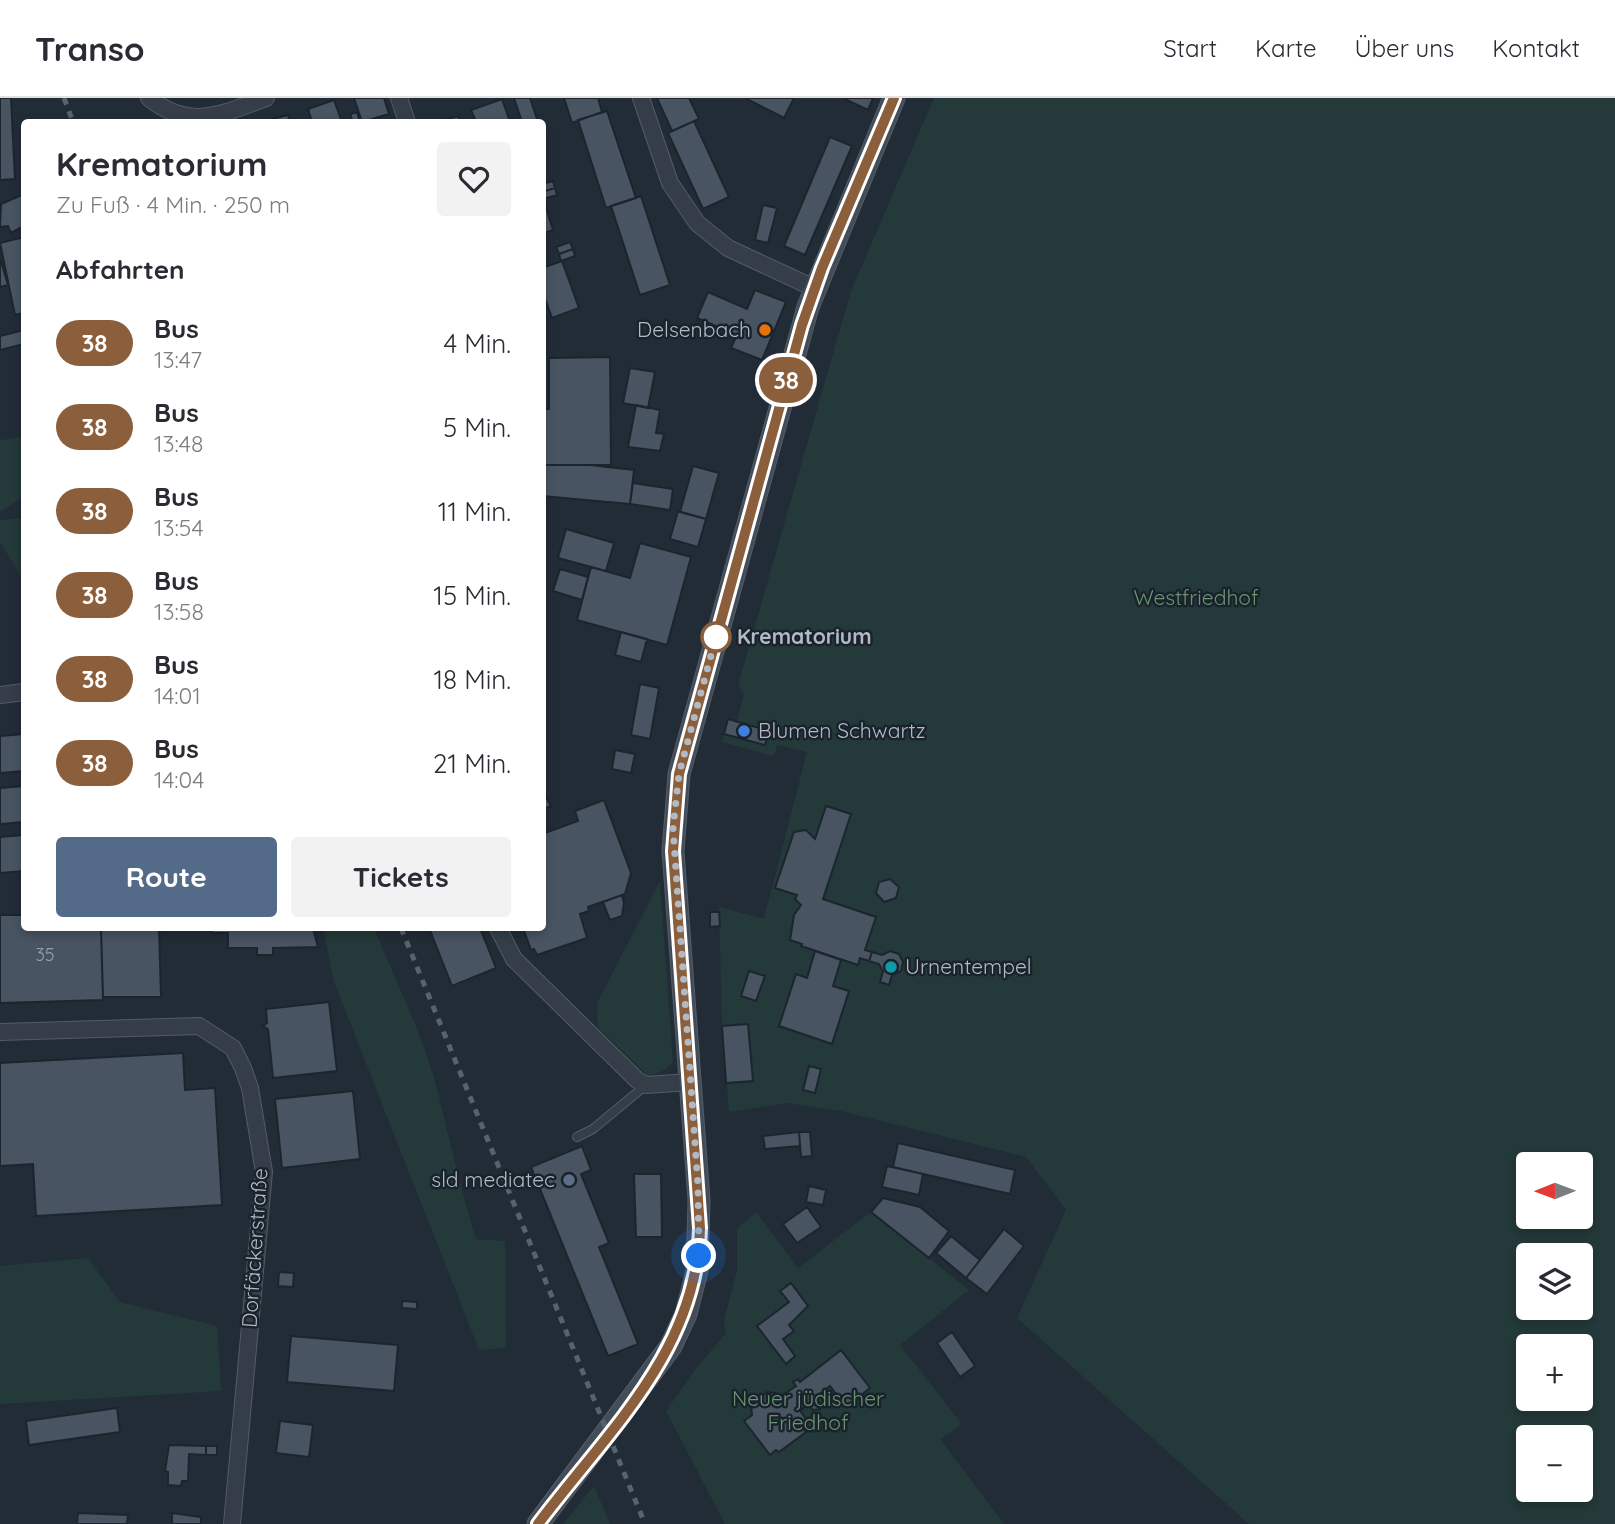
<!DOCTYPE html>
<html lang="de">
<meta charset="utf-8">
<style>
:root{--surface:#fff;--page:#f2f2f3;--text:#2b2b33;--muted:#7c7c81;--line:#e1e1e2;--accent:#546a89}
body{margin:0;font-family:Quicksand,sans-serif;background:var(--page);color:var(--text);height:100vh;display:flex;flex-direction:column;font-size:26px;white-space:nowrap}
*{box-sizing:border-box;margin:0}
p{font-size:23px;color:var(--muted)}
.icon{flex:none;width:38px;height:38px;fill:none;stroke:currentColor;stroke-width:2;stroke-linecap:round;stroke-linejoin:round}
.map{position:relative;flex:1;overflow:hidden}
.sheet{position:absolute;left:21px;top:21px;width:525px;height:812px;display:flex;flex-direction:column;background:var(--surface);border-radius:7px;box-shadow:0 4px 10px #0003}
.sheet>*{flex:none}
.badge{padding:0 14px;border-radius:23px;font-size:24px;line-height:46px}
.needle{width:46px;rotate:269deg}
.fabs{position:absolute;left:1516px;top:1054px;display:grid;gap:14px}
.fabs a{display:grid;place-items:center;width:77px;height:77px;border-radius:7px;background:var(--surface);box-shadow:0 4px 10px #0003;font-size:35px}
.you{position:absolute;width:35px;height:35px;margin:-18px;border:5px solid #fff;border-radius:50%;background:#1a73e8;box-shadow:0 0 0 10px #1a73e833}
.map>.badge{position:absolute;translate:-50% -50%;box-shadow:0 0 0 4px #fff}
h2{padding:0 35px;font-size:26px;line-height:63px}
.round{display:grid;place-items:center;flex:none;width:74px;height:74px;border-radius:7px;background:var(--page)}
.summary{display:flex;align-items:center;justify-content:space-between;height:119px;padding:0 35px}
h1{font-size:33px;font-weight:700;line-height:52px}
.primary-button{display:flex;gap:14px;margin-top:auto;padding:14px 35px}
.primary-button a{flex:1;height:80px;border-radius:7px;background:var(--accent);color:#fff;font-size:28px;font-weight:700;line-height:80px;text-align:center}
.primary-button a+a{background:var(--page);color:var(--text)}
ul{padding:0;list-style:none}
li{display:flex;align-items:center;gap:21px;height:84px;padding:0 35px}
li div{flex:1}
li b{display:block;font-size:26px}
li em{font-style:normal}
li .badge{min-width:77px;font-weight:700;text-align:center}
header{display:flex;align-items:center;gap:42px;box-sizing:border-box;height:98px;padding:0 35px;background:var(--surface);border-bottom:2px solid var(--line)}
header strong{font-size:33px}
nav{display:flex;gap:38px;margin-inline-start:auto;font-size:24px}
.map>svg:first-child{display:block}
.green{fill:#243939;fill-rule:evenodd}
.building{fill:#485461;stroke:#1c252e;stroke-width:2}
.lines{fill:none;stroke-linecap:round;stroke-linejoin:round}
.lane-casing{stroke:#535c65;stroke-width:10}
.street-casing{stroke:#535c65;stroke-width:18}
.secondary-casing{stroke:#535c65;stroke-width:23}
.lane{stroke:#353e48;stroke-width:8}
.street{stroke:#353e48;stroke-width:16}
.secondary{stroke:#434d5a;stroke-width:21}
.rail{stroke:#57626f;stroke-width:5;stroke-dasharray:7 7;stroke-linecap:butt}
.line-casing{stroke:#fff;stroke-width:16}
.line{stroke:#8b5e3c;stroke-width:10}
.walk{stroke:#b0b9c4;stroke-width:7;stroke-dasharray:0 12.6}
.food-dot{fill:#e8710a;stroke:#1a232c;stroke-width:2.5}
.stop-dot{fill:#fff;stroke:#8b5e3c;stroke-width:3.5}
.shop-dot{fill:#3f7fe0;stroke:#1a232c;stroke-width:2.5}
.culture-dot{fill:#0f9aa8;stroke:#1a232c;stroke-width:2.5}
.service-dot{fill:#5c6f8a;stroke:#1a232c;stroke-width:2.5}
.labels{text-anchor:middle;stroke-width:5;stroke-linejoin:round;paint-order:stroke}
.number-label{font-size:18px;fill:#96a0ab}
.poi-label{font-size:21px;fill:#b0b9c4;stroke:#1a232c;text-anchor:end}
.park-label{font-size:21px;fill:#68946f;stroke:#1a232c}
.stop-label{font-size:21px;font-weight:bold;fill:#b0b9c4;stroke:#1a232c;text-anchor:start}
.street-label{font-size:21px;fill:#b0b9c4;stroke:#1a232c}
</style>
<header>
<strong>Transo</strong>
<nav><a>Start</a><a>Karte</a><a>Über uns</a><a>Kontakt</a></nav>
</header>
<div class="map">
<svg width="1615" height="1426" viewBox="0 0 1615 1426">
<rect width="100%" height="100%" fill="#222c37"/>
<path class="green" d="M 934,0 L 1615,0 L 1615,1426 L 1249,1426 L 1017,1220 L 1066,1112 L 1026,1059 L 841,1013 L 786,1005 L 729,1014 L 722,928 L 719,809 L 764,821 L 807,654 L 777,647 L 774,658 L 722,644 L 728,621 L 737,624 L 744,595 L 738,587 L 851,193 ZM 1528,1066 L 1580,1066 L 1580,1118 L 1528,1118 ZM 1528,1157 L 1580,1157 L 1580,1209 L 1528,1209 ZM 1528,1248 L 1580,1248 L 1580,1300 L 1528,1300 ZM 1528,1339 L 1580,1339 L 1580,1391 L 1528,1391 Z
M 24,339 L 24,398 L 0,414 L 0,342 Z
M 24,420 L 24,483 L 0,444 L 0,422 Z
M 660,783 L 673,964 L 663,973 L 648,978 L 598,929 L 597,905 Z
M 323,830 L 374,830 C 397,886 430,952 442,1011 C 452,1055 463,1098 476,1141 L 505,1143 L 506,1250 L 479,1252 L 334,884 Z
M 756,1114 L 798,1170 L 871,1114 L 969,1192 L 900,1247 L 962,1326 L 940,1341 L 1004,1426 L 725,1426 L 666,1313 L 697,1269 L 726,1235 L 724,1222 L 737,1172 L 737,1131 Z
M 88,1160 L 120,1204 L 217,1228 L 221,1293 L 0,1306 L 0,1168 Z
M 594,1388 L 610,1426 L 563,1426 Z"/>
<path class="building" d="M 0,0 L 11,0 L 15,81 L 0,82 Z
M 354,0 L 384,0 L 389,16 L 362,24 Z
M 514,0 L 530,0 L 538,24 L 522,24 Z
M 564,0 L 598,0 L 602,14 L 572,25 Z
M 657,0 L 689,0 L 699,21 L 672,33 Z
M 745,0 L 794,0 L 784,20 Z
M 843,0 L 873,0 L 868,12 Z
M 502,1 L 510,24 L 476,24 L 471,12 Z
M 334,2 L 342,24 L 312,24 L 308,11 Z
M 607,13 L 636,100 L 606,110 L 578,22 Z
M 357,14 L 360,24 L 353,24 L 350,16 Z
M 288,17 L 290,24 L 264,24 L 280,19 Z
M 458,18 L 460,24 L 439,24 L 448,21 Z
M 694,23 L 729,99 L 703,111 L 668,35 Z
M 830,39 L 852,48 L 805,157 L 784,148 Z
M 553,83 L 555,90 L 542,94 L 542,86 Z
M 555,90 L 557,97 L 543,101 L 542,94 Z
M 24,96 L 24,128 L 11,135 L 8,128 L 0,129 L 1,106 Z
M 641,98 L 670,187 L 640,197 L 611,108 Z
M 544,103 L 553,132 L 542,136 L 542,104 Z
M 763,107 L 777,110 L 768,145 L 755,142 Z
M 24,139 L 24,215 L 15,217 L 0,145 Z
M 570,144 L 573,151 L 559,156 L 556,149 Z
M 573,151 L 575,158 L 561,163 L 559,156 Z
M 0,160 L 8,187 L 0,189 Z
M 562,163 L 579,210 L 552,220 L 542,192 L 542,170 Z
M 755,192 L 786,204 L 762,262 L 731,250 L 737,237 L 697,220 L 708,194 L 747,211 Z
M 24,232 L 24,246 L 0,252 L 0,238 Z
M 610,259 L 611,367 L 542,367 L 542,312 L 549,311 L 549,260 Z
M 630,270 L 655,274 L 648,310 L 623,305 Z
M 636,307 L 660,312 L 656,335 L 664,336 L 660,353 L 628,349 Z
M 542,367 L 590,367 L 634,372 L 630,406 L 542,398 Z
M 693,368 L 719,375 L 706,421 L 680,414 Z
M 633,385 L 673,391 L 670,412 L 630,406 Z
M 678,413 L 706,421 L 698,449 L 670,441 Z
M 566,431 L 614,445 L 606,473 L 558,460 Z
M 640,445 L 691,459 L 667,547 L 577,522 L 591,469 L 630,480 Z
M 560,471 L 588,479 L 582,502 L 553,493 Z
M 621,534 L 647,541 L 641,564 L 615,557 Z
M 640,586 L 659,590 L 650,641 L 631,637 Z
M 728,621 L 769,633 L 765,647 L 724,636 Z
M 24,636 L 24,673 L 0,675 L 0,638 Z
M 615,652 L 635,656 L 631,675 L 612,671 Z
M 24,688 L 24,724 L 0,726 L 0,690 Z
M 542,692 L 551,708 L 542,712 Z
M 604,702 L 631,775 L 625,796 L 588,809 L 589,813 L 580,816 L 587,840 L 537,857 L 534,851 L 531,852 L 523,830 L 542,830 L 542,736 L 578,723 L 575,713 Z
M 826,708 L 851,716 L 823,801 L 876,819 L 865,852 L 872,854 L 869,863 L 860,860 L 858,867 L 801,848 L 802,846 L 790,842 L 794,817 L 801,807 L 795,801 L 797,797 L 775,790 L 794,734 L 806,732 L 815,741 Z
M 24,737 L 24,773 L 0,775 L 0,739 Z
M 890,781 L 899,789 L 896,800 L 884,804 L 876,795 L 879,784 Z
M 622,797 L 624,805 L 622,818 L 610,822 L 603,804 Z
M 710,814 L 719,814 L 720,828 L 710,829 Z
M 0,817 L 24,817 L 24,830 L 101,830 L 103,902 L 0,905 Z
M 101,830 L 159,830 L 161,899 L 103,899 Z
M 212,830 L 313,830 L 318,849 L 273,850 L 273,857 L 257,857 L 257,850 L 228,850 L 228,835 L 212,835 Z
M 429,830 L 480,830 L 496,870 L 452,888 Z
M 815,853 L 841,862 L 833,888 L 849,893 L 832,946 L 779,928 L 796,876 L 807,880 Z
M 890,853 L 899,856 L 903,864 L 901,873 L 892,877 L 889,887 L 880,884 L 883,874 L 879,866 L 869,863 L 872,854 L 882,857 Z
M 749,873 L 765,878 L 756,903 L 741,898 Z
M 329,904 L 337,973 L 273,980 L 268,931 L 263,928 L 267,925 L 266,911 Z
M 748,926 L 753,983 L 726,985 L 722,928 Z
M 183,955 L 185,992 L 215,990 L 222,1107 L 36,1118 L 33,1066 L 0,1068 L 0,965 Z
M 809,968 L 821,971 L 815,995 L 803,992 Z
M 353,993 L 360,1061 L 282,1070 L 275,1001 Z
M 799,1034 L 810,1034 L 812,1058 L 801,1059 Z
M 799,1034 L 800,1048 L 765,1051 L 763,1038 Z
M 898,1045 L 1015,1072 L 1010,1096 L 893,1069 Z
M 582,1048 L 591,1072 L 581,1076 L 609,1145 L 599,1149 L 638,1246 L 608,1258 L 531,1069 Z
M 887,1068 L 923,1076 L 919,1097 L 882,1089 Z
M 634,1076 L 661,1076 L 662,1139 L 636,1139 Z
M 809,1088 L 826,1092 L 823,1107 L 806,1104 Z
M 883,1100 L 920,1109 L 949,1133 L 929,1160 L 871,1114 Z
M 807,1109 L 821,1129 L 797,1145 L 783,1126 Z
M 1004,1131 L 1024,1148 L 987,1196 L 966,1180 Z
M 951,1138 L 980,1162 L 966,1180 L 936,1155 Z
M 279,1174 L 294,1175 L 293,1189 L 278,1188 Z
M 791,1185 L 808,1208 L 789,1227 L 794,1233 L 783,1241 L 795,1258 L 786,1266 L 757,1228 L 789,1204 L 780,1193 Z
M 402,1203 L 417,1204 L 417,1211 L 402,1210 Z
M 952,1234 L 975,1268 L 960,1279 L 937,1245 Z
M 291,1238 L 398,1247 L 394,1293 L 287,1284 Z
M 841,1252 L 870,1290 L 846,1309 L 830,1288 L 815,1300 L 820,1311 L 813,1312 L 808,1306 L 800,1313 L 807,1322 L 800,1327 L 806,1334 L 779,1354 L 776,1352 L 770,1357 L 744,1323 L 752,1317 L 751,1307 L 767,1294 L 775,1295 L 779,1300 L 796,1288 L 793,1284 L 798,1281 L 800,1284 Z
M 117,1310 L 120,1334 L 29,1347 L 26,1323 Z
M 280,1323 L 313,1327 L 309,1359 L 276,1355 Z
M 169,1347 L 206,1348 L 206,1357 L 189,1356 L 188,1383 L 182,1383 L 181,1388 L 168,1387 L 168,1374 L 165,1373 Z
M 206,1348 L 217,1348 L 217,1357 L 206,1357 Z
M 78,1415 L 128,1417 L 127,1426 L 77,1426 Z
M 172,1415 L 201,1419 L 201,1426 L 172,1426 Z"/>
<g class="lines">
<g class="lane-casing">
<path id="lane" d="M 577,1039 L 593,1031 L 646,987"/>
</g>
<g class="street-casing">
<path id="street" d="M 149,0 C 190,33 222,16 266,0
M 399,0 L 407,24
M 641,0 L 670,85 L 697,125 L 728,150 L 814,190
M 0,597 L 24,594
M 498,830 L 514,861 L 637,982 L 646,987 L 690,984
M 0,934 L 199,928 L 233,950 L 243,970 L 250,990 L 264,1074 L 232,1426"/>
</g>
<g class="secondary-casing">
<path id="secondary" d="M 538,1426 L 671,1248 L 686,1216 L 697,1173 L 699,1102 L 673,753 L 679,676 L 808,209 L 894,0"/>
</g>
<use href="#lane" class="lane"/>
<use href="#street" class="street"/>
<use href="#secondary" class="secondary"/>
<path class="rail" d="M 64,0 L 73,24
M 401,830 L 645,1426"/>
</g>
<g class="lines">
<g class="line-casing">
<path id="line" d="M 538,1426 C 608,1333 697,1253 700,1130 L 673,753 L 679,676 L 802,227 L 822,170 L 894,0"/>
</g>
<use href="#line" class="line"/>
<path class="walk" d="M 699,1158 L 698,1088 L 673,730 L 679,676 L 716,539"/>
</g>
<circle class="food-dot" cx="765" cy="232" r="7"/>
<circle class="stop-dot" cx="716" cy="539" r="14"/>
<circle class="shop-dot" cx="744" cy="633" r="7"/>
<circle class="culture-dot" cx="891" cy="869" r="7"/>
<circle class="service-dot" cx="569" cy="1082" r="7"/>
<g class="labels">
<g class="number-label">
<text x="45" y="863">35</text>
</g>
<g class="poi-label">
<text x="751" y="239">Delsenbach</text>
<text x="758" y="640" text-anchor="start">Blumen Schwartz</text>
<text x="905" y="876" text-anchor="start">Urnentempel</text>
<text x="555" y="1089">sld mediatec</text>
</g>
<g class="park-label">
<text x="1196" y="507">Westfriedhof</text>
<text x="808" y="1308">Neuer jüdischer<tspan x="808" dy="24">Friedhof</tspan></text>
</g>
<g class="stop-label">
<text x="737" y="546">Krematorium</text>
</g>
<g class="street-label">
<text transform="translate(255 1150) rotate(-86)" y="7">Dorfäckerstraße</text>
</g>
</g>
</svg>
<div class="fabs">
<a><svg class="needle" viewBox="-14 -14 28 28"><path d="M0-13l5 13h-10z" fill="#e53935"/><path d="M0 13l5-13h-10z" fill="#7c7c81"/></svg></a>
<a><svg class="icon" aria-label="layers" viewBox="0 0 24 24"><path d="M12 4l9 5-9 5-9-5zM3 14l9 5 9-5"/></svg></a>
<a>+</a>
<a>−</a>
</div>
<div class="you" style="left:699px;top:1158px"></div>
<b class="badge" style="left:786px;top:282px;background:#8b5e3c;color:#fff">38</b>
<section class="sheet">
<div class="summary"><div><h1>Krematorium</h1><p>Zu Fuß · 4 Min. · 250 m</p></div><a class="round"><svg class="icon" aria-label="heart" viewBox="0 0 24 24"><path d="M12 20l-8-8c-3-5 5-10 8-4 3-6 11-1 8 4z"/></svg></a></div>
<h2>Abfahrten</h2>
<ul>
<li><span class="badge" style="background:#8b5e3c;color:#fff">38</span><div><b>Bus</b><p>13:47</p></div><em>4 Min.</em></li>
<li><span class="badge" style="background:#8b5e3c;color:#fff">38</span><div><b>Bus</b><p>13:48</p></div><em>5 Min.</em></li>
<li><span class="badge" style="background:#8b5e3c;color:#fff">38</span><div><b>Bus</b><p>13:54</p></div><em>11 Min.</em></li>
<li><span class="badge" style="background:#8b5e3c;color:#fff">38</span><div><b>Bus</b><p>13:58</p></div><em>15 Min.</em></li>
<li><span class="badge" style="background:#8b5e3c;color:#fff">38</span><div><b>Bus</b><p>14:01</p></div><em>18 Min.</em></li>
<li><span class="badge" style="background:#8b5e3c;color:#fff">38</span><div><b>Bus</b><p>14:04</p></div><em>21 Min.</em></li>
</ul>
<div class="primary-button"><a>Route</a><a>Tickets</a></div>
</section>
</div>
